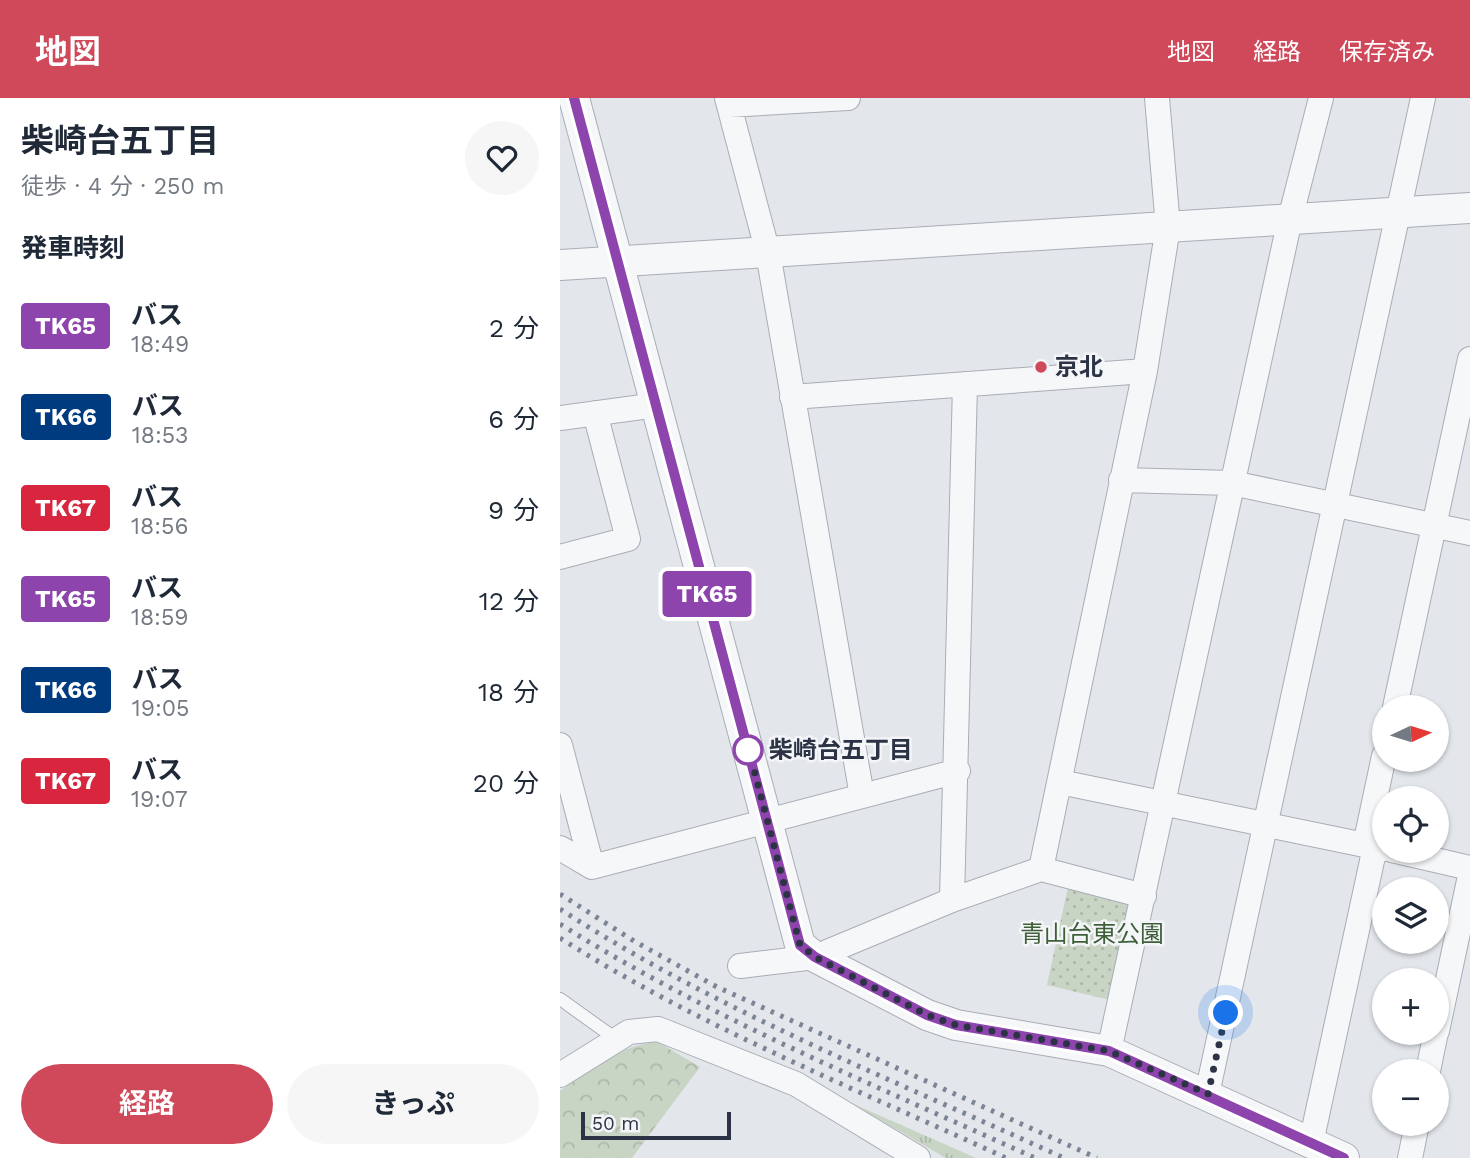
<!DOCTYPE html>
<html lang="ja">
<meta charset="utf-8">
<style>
:root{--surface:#fff;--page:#f6f6f7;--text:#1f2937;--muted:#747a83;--accent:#cf495b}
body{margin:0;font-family:"Work Sans","Noto Sans JP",sans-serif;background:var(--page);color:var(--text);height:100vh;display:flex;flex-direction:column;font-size:26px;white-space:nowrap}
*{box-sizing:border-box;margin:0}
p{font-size:23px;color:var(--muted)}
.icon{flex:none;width:38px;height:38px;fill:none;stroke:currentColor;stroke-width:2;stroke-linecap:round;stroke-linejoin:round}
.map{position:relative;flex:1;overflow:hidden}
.panel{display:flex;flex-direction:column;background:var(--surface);width:560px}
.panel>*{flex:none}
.badge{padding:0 14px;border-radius:5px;font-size:24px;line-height:46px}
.needle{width:46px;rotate:86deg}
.fabs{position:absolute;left:812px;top:597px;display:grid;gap:14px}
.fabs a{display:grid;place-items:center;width:77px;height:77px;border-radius:50%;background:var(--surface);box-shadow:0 2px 5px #0004;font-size:35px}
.scale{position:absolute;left:21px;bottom:18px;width:150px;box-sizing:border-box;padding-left:7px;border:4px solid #2b3344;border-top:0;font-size:19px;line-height:24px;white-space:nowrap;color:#2b3344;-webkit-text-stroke:5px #f3f5f8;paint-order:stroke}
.you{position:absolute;width:35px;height:35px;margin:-18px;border:5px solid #fff;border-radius:50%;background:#1a73e8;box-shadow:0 0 0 10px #1a73e833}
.map>.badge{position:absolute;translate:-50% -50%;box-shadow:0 0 0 4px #fff}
h2{padding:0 21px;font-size:26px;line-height:63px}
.round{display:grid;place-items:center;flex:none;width:74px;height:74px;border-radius:37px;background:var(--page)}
.overview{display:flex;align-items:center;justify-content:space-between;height:119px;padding:0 21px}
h1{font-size:33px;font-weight:700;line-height:52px}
.primary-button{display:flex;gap:14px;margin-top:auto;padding:14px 21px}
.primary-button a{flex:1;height:80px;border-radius:42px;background:var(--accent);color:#fff;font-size:28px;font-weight:700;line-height:80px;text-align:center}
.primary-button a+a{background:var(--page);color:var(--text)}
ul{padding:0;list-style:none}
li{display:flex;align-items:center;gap:21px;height:91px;padding:0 21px}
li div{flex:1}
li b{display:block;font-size:26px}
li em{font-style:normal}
li .badge{min-width:77px;font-weight:700;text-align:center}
header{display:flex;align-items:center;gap:42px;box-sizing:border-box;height:98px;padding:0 35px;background:var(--accent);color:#fff}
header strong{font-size:33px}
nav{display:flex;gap:38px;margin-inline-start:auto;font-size:24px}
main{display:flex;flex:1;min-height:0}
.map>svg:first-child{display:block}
.grass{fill:url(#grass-tufts)}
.forest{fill:url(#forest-crowns)}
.park{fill:url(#park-dots)}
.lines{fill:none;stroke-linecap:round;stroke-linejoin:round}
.service-casing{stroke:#a8adb6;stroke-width:14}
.minor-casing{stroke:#a8adb6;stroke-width:26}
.tertiary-casing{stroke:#a8adb6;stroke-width:32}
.service{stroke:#f6f7f9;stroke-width:12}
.minor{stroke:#f6f7f9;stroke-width:24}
.tertiary{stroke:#f6f7f9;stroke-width:30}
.rail{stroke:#7c8595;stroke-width:5;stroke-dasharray:3.5 7;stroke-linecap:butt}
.line-casing{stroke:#fff;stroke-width:16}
.line{stroke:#8e44ad;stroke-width:10}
.walk{stroke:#2b3344;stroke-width:7;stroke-dasharray:0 12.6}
.poi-dot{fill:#cf495b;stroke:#f3f5f8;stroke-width:2.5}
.stop-dot{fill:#fff;stroke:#8e44ad;stroke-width:3.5}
.labels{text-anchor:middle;stroke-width:5;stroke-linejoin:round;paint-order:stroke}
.poi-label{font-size:24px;font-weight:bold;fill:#2b3344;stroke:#f3f5f8;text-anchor:start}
.stop-label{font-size:24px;font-weight:bold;fill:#2b3344;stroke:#f3f5f8;text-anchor:start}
.park-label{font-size:24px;fill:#3f5f38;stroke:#f3f5f8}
</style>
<header>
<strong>地図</strong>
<nav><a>地図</a><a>経路</a><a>保存済み</a></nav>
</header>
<main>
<section class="panel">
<div class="overview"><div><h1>柴崎台五丁目</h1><p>徒歩 · 4 分 · 250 m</p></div><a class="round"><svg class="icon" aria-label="heart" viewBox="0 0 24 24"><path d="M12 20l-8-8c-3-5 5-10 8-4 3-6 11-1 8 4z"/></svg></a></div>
<h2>発車時刻</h2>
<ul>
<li><span class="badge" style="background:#8e44ad;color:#fff">TK65</span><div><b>バス</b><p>18:49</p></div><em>2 分</em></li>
<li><span class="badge" style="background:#003b80;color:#fff">TK66</span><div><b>バス</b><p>18:53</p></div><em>6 分</em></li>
<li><span class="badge" style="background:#d7263d;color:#fff">TK67</span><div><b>バス</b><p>18:56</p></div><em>9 分</em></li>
<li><span class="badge" style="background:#8e44ad;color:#fff">TK65</span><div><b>バス</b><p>18:59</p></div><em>12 分</em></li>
<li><span class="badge" style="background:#003b80;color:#fff">TK66</span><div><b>バス</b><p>19:05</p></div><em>18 分</em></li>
<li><span class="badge" style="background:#d7263d;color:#fff">TK67</span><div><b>バス</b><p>19:07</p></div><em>20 分</em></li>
</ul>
<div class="primary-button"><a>経路</a><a>きっぷ</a></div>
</section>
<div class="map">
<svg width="910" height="1060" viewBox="0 0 910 1060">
<defs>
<pattern id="grass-tufts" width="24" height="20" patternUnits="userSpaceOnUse" patternTransform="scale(1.75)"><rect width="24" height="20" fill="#c8d5c4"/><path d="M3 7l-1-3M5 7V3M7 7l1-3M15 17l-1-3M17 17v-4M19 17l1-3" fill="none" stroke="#acb7aa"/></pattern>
<pattern id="forest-crowns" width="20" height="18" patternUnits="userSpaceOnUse" patternTransform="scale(1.75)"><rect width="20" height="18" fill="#c8d5c4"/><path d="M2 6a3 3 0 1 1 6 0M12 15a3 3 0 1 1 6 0" fill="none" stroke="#acb7aa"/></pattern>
<pattern id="park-dots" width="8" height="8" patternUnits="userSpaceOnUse" patternTransform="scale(1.75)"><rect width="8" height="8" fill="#c8d5c4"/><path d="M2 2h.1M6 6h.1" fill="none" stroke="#acb7aa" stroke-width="1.8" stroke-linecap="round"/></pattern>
</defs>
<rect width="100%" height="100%" fill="#e3e6eb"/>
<path class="grass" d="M 289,1004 L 416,1060 L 386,1060 Z"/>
<path class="forest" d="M 98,944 L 140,969 L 72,1060 L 0,1060 L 0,993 C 31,971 59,947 98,944 Z"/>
<path class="park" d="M 508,789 L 566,802 L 571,809 L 550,902 L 487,887 Z"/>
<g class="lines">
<g class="service-casing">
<path id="service" d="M 0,901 L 56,941"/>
</g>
<g class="minor-casing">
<path id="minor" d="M 167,0 L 208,155 L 302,698
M 169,7 L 288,0
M 232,299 L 585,273
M 0,320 L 97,307
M 561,382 L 672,385 L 910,435
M 0,459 L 68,441 L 35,315
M 835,609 L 910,261
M 0,647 L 32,769
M 500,684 L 824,751
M 805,747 L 824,658
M 0,750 L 32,769 L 398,673
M 832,752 L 910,770
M 481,771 L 584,798
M 392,802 L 405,286
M 180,868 L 255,859 L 392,802 L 481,771 L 585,273 L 608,129 L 597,0
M 877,933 L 910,778
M 549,953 L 730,121 L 761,0
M 868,973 L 876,934
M 0,977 L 69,934 L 98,931 L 236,986 L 358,1060
M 647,996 L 863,0
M 751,1045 L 815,749
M 850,1060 L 857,1026"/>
</g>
<g class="tertiary-casing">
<path id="tertiary" d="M 14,0 L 240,847 L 255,859 L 367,917 L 396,927 L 549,953 L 784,1060
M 0,167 L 910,110"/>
</g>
<use href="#service" class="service"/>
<use href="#minor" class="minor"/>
<use href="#tertiary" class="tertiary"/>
<path class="rail" d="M 0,796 L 74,843 L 157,889 L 537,1060
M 0,811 C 157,913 334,982 504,1060
M 0,826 C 149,920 315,987 475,1060
M 0,840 C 140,929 296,991 446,1060"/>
</g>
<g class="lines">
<g class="line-casing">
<path id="line" d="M 14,0 L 240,847 L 255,859 L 367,917 L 396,927 L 549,953 L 784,1060"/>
</g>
<use href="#line" class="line"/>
<path class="walk" d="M 188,652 L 187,645 L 240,847 L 255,859 L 367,917 L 396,927 L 549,953 L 648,996 L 666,915"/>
</g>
<circle class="poi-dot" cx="481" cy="269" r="7"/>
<circle class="stop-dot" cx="188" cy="652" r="14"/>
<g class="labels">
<g class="poi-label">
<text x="495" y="277">京北</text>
</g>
<g class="stop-label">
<text x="209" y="660">柴崎台五丁目</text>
</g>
<g class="park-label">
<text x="532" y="844">青山台東公園</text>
</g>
</g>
</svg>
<div class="fabs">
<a><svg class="needle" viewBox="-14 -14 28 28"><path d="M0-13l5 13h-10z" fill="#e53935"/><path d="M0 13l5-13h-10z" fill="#747a83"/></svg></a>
<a><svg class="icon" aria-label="locate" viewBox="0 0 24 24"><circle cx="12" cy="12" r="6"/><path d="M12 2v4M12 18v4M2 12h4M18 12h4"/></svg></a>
<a><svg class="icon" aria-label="layers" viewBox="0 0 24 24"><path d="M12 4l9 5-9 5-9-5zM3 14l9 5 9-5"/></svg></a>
<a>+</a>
<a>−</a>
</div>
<div class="scale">50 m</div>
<div class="you" style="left:666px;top:915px"></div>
<b class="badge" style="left:147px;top:496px;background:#8e44ad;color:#fff">TK65</b>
</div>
</main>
